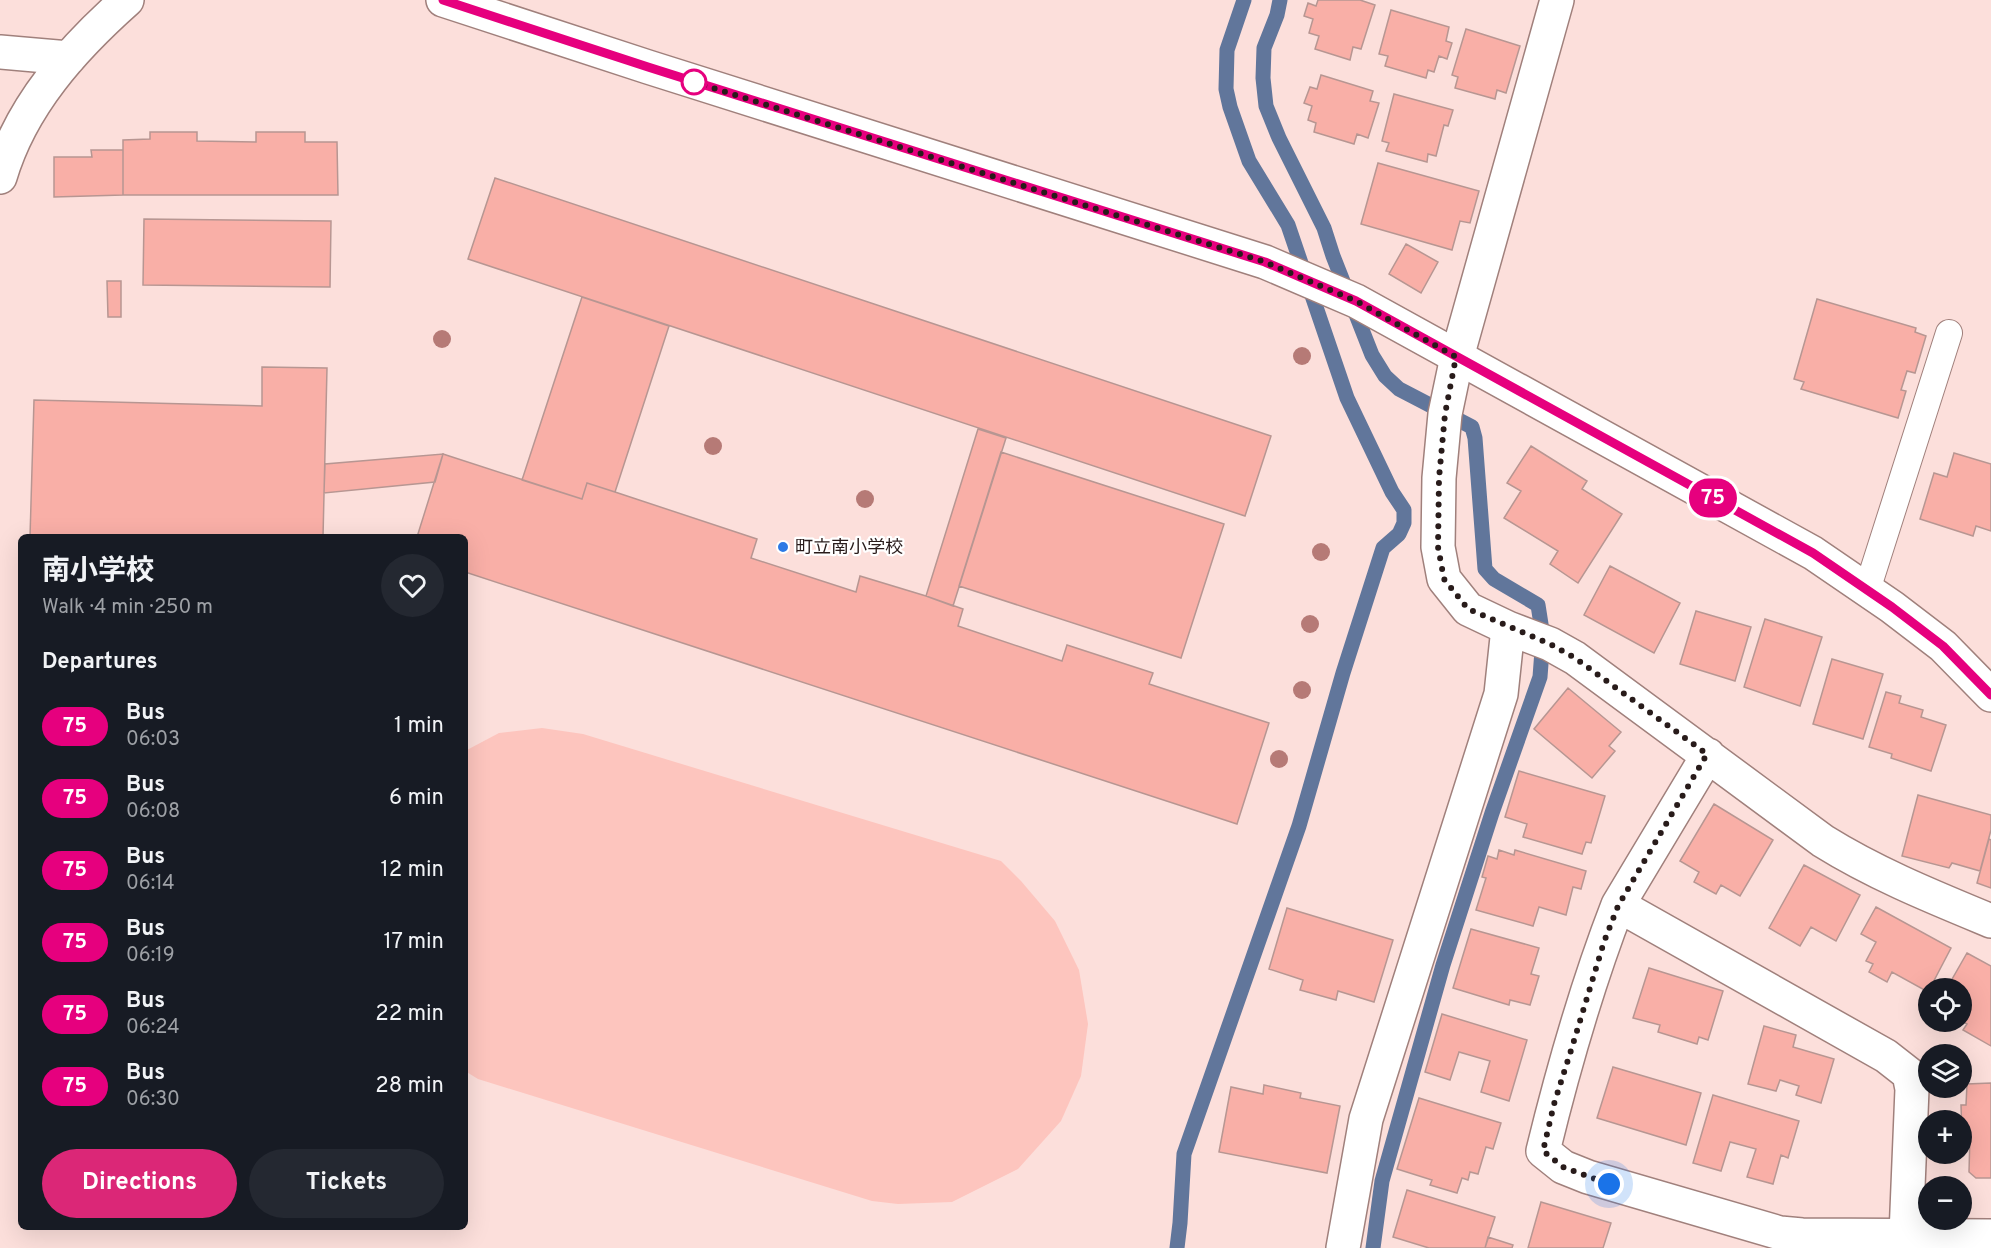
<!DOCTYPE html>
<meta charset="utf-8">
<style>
:root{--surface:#171b24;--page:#242831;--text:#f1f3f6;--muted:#9ea1a6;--accent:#db2777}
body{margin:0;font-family:Overpass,"Noto Sans JP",sans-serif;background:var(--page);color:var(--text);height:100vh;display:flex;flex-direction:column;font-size:22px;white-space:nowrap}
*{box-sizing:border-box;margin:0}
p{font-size:20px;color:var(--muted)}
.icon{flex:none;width:33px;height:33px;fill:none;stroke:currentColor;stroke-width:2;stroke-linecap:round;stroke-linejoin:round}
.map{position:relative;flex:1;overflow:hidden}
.panel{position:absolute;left:18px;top:534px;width:450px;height:696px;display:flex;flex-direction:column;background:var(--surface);border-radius:9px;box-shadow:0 6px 24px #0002}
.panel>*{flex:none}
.badge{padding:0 12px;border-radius:20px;font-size:21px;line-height:39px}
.buttons{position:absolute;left:1918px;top:978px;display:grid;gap:12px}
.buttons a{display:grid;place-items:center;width:54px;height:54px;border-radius:50%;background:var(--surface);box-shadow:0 6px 24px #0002;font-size:30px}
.you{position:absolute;width:30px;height:30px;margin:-15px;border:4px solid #fff;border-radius:50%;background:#1a73e8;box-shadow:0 0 0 9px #1a73e833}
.map>.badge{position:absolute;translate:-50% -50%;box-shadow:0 0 0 3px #fff}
h2{padding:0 24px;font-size:22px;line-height:54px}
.round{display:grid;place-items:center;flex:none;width:63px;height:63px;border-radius:32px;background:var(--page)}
.summary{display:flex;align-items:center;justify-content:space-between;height:102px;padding:0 24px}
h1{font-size:28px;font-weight:700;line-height:45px}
.button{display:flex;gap:12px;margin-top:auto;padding:12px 24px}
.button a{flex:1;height:69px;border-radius:36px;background:var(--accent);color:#fff;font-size:24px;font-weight:700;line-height:69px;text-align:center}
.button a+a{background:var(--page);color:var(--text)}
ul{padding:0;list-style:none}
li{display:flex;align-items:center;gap:18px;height:72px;padding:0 24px}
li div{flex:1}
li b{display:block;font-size:22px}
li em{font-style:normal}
li .badge{min-width:66px;font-weight:700;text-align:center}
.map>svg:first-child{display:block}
.green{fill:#fdc5be}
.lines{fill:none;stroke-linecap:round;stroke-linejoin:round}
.stream{stroke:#61769b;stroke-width:15}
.building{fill:#f9afa7;stroke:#b79692;stroke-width:1.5}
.service-casing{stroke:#a0807c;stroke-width:28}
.minor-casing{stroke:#a0807c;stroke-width:36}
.secondary-casing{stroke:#a0807c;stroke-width:36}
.service{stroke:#fff;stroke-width:26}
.minor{stroke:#fff;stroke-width:33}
.secondary{stroke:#fff;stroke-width:33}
.tree{fill:#b67a76}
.line-casing{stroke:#fff;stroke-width:14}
.line{stroke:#e6007e;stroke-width:9}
.walk{stroke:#281b1a;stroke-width:6;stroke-dasharray:0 10.8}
.stop-dot{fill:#fff;stroke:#e6007e;stroke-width:3}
.poi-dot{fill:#2c79e5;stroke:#fff;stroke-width:2}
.labels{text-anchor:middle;stroke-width:4.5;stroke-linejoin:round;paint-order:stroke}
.poi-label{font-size:18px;fill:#281b1a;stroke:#fff;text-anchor:start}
</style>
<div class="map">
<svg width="1991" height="1248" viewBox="0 0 1991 1248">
<rect width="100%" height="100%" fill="#fcdfdb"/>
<path class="green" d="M 542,728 L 583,734 L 1001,861 L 1021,881 L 1055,921 L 1079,970 L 1088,1024 L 1081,1076 L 1061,1121 L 1018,1169 L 952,1202 L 898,1204 L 872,1201 L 478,1079 L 465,1071 L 465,751 L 499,733 Z"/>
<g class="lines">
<path class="stream" d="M 1280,0 L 1277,15 L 1264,48 L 1263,78 L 1266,106 L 1279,138 L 1324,228 L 1333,256 L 1372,355 L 1385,376 L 1399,389 L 1472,427 L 1475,438 L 1485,569 L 1494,579 L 1538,605 L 1543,637 L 1540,677 L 1492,813 L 1443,965 L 1382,1181 L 1373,1248
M 1177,1248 L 1180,1223 L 1184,1154 L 1299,826 L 1343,673 L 1383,548 L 1399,534 L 1404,523 L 1404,510 L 1392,492 L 1347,398 L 1288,225 L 1249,161 L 1230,107 L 1226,89 L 1227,50 L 1244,0"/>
</g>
<path class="building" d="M 1318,0 L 1360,0 L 1375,5 L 1361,49 L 1353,47 L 1350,60 L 1315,49 L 1319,36 L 1309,33 L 1313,19 L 1304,16 L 1308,3 L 1316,6 Z
M 1391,10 L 1449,27 L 1446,41 L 1452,43 L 1447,59 L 1439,56 L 1434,72 L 1428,70 L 1426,78 L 1385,66 L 1388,56 L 1379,54 Z
M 1466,29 L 1520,46 L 1506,93 L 1497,90 L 1495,99 L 1455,88 L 1458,77 L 1452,75 Z
M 1321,75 L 1373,91 L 1370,101 L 1379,103 L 1368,138 L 1357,134 L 1354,144 L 1314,132 L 1316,123 L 1308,120 L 1312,106 L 1304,103 L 1310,87 L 1317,89 Z
M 1394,94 L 1453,110 L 1448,126 L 1444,125 L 1436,156 L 1428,154 L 1427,162 L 1386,151 L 1389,143 L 1382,141 Z
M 150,132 L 197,132 L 197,141 L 256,142 L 256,132 L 305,132 L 305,142 L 337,142 L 338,195 L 123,195 L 123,140 L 150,139 Z
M 91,150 L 123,150 L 123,195 L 54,197 L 54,157 L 92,157 Z
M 1378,163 L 1479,191 L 1470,223 L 1460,221 L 1452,250 L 1361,224 Z
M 495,178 L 1271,436 L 1245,516 L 468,259 Z
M 144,219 L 331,221 L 330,287 L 143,285 Z
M 1406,244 L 1438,262 L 1421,293 L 1389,274 Z
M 107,281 L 121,281 L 121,317 L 108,317 Z
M 582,297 L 669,326 L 615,492 L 587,483 L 582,499 L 522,480 Z
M 1817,299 L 1916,328 L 1915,332 L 1926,336 L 1915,373 L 1907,371 L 1901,390 L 1906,391 L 1898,418 L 1801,389 L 1804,382 L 1794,379 Z
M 262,367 L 327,368 L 323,537 L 30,537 L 34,400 L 262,406 Z
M 978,429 L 1006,438 L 953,606 L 926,596 Z
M 1531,446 L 1587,481 L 1582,489 L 1622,514 L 1578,583 L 1550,564 L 1558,551 L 1504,518 L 1521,491 L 1507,483 Z
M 1001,452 L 1224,524 L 1181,658 L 959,586 Z
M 1954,453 L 1991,464 L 1991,531 L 1976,526 L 1973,536 L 1920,519 L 1934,473 L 1947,477 Z
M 443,454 L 582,499 L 587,483 L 615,492 L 757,539 L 751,558 L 856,592 L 860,576 L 926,596 L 963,609 L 958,626 L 1062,661 L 1067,645 L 1153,673 L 1149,684 L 1269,723 L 1237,824 L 465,572 L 465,537 L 417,537 Z
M 443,454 L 435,482 L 324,493 L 325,464 Z
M 1610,566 L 1680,603 L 1654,653 L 1584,615 Z
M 1696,611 L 1751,627 L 1735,681 L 1680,664 Z
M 1765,619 L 1822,637 L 1800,706 L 1744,687 Z
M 1832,659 L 1883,674 L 1863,739 L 1813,724 Z
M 1568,688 L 1621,732 L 1609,746 L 1615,751 L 1592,778 L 1534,729 Z
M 1886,692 L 1901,696 L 1899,703 L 1923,710 L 1921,717 L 1946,725 L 1931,771 L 1891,758 L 1892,754 L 1869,747 Z
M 1519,771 L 1605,796 L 1591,843 L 1586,842 L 1582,854 L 1523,837 L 1527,824 L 1505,817 Z
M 1918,795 L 1991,815 L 1991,830 L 1980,871 L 1952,863 L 1949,868 L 1902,856 Z
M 1714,804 L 1773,840 L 1740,896 L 1721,885 L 1716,894 L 1694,882 L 1699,872 L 1680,861 Z
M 1989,839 L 1991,840 L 1991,888 L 1977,883 Z
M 1499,850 L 1514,855 L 1515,850 L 1586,871 L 1581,889 L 1573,887 L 1566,915 L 1539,907 L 1533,926 L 1476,910 L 1486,878 L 1482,877 L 1488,856 L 1497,859 Z
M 1804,865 L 1860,895 L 1836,941 L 1811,927 L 1800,946 L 1769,928 Z
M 1876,907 L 1951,948 L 1928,992 L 1892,972 L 1887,982 L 1869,972 L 1873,964 L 1866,961 L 1876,942 L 1861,934 Z
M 1287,908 L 1393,940 L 1374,1002 L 1338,991 L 1336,1000 L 1300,990 L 1303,980 L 1269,969 Z
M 1471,929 L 1539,948 L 1531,974 L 1539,976 L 1530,1005 L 1510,1000 L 1509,1005 L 1453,988 Z
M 1967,953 L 1991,966 L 1991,1046 L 1963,1030 L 1967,1024 L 1962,1021 L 1962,988 L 1947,988 Z
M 1649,968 L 1723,991 L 1708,1040 L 1699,1037 L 1697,1044 L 1658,1032 L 1660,1025 L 1633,1018 Z
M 1442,1014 L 1527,1040 L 1509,1101 L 1481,1092 L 1490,1061 L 1459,1052 L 1450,1080 L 1425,1072 Z
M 1764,1026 L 1796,1035 L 1793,1047 L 1834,1059 L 1821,1103 L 1796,1095 L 1799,1086 L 1780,1080 L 1776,1091 L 1748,1084 Z
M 1613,1067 L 1701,1093 L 1686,1145 L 1597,1118 Z
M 1991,1083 L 1991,1178 L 1976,1178 L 1969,1172 L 1970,1135 L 1962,1135 L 1961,1105 L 1966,1105 L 1967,1084 Z
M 1264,1085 L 1301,1093 L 1300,1098 L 1340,1106 L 1327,1173 L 1219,1152 L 1231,1087 L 1263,1094 Z
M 1713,1095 L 1799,1121 L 1788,1158 L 1781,1155 L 1773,1184 L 1747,1177 L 1756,1149 L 1730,1142 L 1721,1171 L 1693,1163 Z
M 1419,1098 L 1501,1123 L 1493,1149 L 1486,1147 L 1478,1174 L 1470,1172 L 1468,1180 L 1462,1178 L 1457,1193 L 1430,1185 L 1432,1180 L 1397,1169 Z
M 1407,1190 L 1495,1217 L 1485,1248 L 1429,1248 L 1393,1237 Z
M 1541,1202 L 1611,1223 L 1603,1248 L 1528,1248 Z
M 1488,1237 L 1513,1245 L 1512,1248 L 1485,1248 Z"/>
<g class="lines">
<g class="service-casing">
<path id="service" d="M 1867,590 L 1949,333"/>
</g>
<g class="minor-casing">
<path id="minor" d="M 0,52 L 69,58
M 0,177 C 21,105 73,48 127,0
M 1508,628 L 1550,644 L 1575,658 L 1823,841 C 1876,874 1933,897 1991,921
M 1618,905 L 1708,755
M 1906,1235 L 1912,1089 L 1909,1074 L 1886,1056 L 1618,905 C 1587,985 1563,1069 1543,1151 L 1563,1167 L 1588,1177 L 1780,1233 L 1802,1235 L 1991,1236
M 1343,1248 L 1366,1119 L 1501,694 L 1508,628 L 1468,609 L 1444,579 L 1438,547 L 1439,478 L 1445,414 L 1457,357 L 1557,0"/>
</g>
<g class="secondary-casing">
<path id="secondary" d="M 443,0 L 648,67 L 1265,262 L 1356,301 L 1813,553 L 1892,607 L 1943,646 L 1991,695"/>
</g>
<use href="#service" class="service"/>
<use href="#minor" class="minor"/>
<use href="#secondary" class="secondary"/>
</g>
<g class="tree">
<circle cx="442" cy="339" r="9"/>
<circle cx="1302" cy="356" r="9"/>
<circle cx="713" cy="446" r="9"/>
<circle cx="865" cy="499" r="9"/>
<circle cx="1321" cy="552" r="9"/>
<circle cx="1310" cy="624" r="9"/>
<circle cx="1302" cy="690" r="9"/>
<circle cx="1279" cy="759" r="9"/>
</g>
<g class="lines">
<g class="line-casing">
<path id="line" d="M 443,0 L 648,67 L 1265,262 L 1356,301 L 1813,553 L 1892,607 L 1943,646 L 1991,695"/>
</g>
<use href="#line" class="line"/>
<path class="walk" d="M 694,82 L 1265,262 L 1356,301 L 1456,357 L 1445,414 L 1439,478 L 1438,547 L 1444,579 L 1468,609 L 1550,644 L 1575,658 L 1707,754 L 1618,906 L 1604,942 L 1573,1044 L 1554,1104 L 1543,1151 L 1563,1167 L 1609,1184"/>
</g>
<circle class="stop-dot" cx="694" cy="82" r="12"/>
<circle class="poi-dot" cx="783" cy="547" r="6"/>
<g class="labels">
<g class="poi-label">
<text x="795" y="553">町立南小学校</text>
</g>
</g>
</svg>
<div class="buttons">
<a><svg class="icon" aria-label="locate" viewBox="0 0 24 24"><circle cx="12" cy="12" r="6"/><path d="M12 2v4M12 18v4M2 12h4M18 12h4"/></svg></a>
<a><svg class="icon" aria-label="layers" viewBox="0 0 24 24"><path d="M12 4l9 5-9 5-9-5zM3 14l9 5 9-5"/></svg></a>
<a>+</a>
<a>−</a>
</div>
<div class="you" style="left:1609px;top:1184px"></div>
<b class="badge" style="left:1713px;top:498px;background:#e6007e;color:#fff">75</b>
<section class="panel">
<div class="summary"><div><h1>南小学校</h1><p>Walk · 4 min · 250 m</p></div><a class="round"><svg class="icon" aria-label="heart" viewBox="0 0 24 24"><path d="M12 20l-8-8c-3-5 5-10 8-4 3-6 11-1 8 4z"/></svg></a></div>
<h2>Departures</h2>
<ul>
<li><span class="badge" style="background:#e6007e;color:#fff">75</span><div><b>Bus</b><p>06:03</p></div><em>1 min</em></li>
<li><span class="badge" style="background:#e6007e;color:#fff">75</span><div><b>Bus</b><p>06:08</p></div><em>6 min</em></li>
<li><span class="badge" style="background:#e6007e;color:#fff">75</span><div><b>Bus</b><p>06:14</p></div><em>12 min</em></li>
<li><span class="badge" style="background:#e6007e;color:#fff">75</span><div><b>Bus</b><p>06:19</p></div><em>17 min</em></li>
<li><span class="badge" style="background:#e6007e;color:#fff">75</span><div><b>Bus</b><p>06:24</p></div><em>22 min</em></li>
<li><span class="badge" style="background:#e6007e;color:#fff">75</span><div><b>Bus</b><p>06:30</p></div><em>28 min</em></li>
</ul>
<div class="button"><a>Directions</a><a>Tickets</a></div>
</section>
</div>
